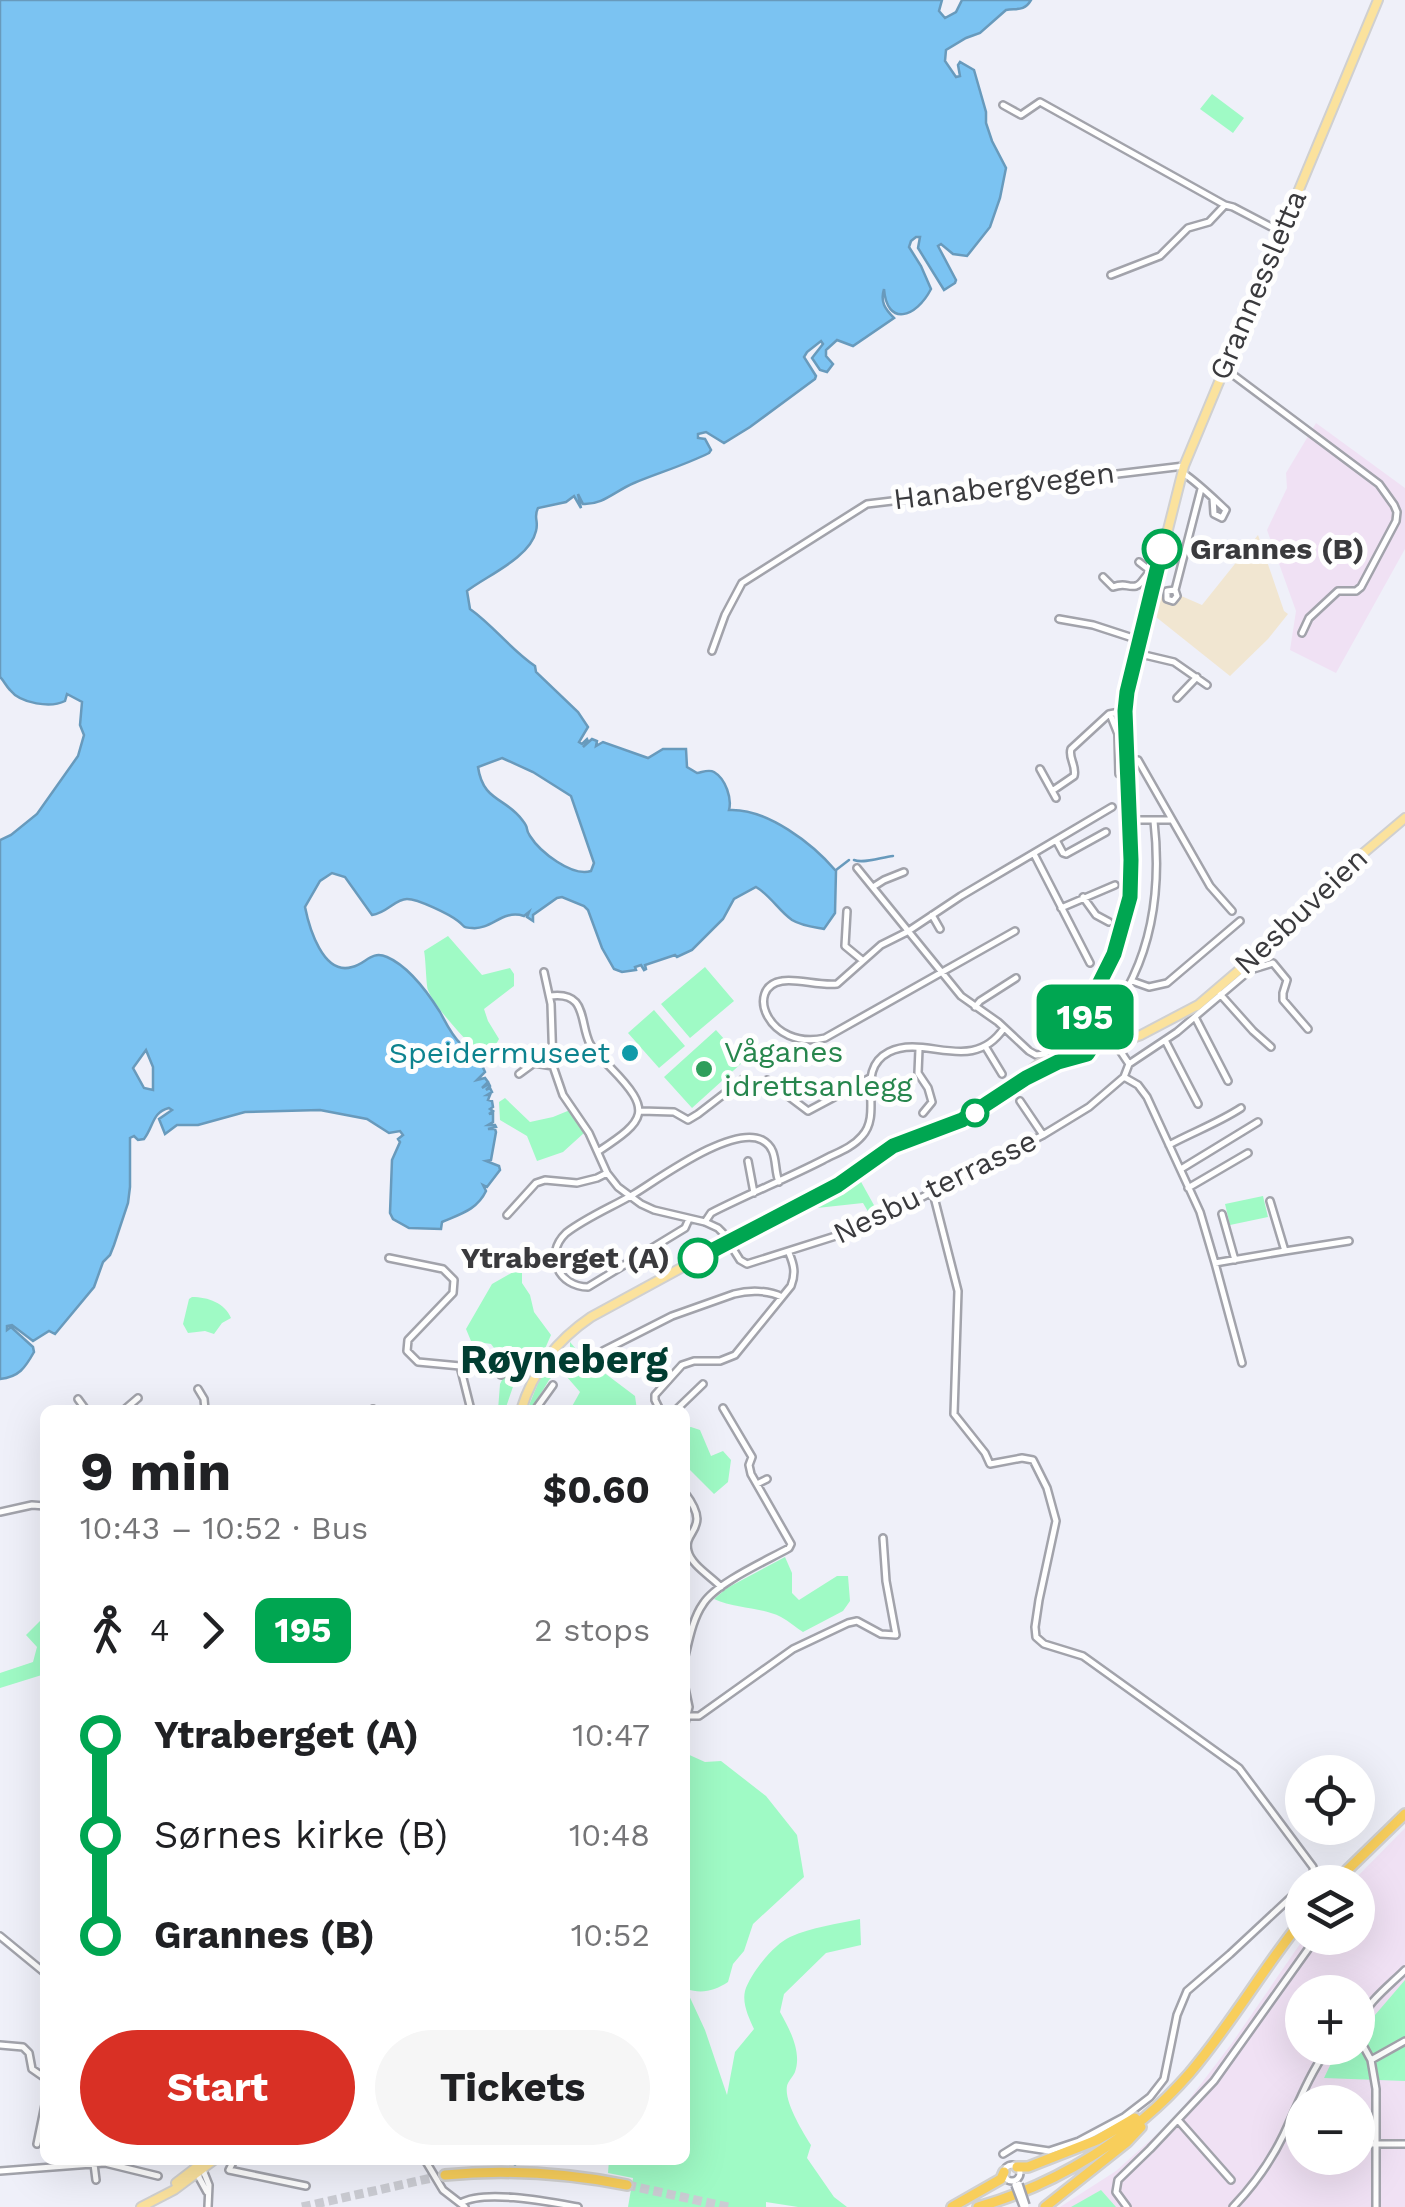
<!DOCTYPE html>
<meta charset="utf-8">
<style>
:root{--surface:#fff;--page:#f6f6f6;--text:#202124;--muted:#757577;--accent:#d93025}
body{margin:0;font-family:"Work Sans",sans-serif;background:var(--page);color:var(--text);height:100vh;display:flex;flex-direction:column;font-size:38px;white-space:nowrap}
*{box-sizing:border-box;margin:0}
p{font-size:32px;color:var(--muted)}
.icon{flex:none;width:55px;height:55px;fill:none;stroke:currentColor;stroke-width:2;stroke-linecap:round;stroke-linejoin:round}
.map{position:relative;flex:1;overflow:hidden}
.sheet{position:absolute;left:40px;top:1405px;width:650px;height:760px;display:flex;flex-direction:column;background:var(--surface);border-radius:15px;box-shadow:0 10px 40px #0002}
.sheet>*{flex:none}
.badge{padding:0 20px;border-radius:15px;font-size:35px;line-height:65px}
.fabs{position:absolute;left:1285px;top:1755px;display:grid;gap:20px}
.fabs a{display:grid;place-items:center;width:90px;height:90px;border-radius:50%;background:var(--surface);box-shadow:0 10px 40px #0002;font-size:50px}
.map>.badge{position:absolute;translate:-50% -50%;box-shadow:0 0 0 5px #fff}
.legs{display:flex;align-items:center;gap:15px;height:110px;padding:0 40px;font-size:32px}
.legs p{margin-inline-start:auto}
.headline{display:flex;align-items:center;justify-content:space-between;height:170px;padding:0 40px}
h1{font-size:55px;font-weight:700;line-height:75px}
.cta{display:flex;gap:20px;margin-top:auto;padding:20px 40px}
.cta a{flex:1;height:115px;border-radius:60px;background:var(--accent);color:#fff;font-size:40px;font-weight:700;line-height:115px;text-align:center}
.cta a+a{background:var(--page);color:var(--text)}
ul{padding:0 40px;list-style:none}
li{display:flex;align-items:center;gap:35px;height:100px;font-size:38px}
li i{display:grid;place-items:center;width:15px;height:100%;margin:0 12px;background:currentColor}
li i::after{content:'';width:25px;height:25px;margin:-12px;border:8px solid;border-radius:50%;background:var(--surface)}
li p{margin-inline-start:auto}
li:first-child i{background:linear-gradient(#0000 50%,currentColor 0)}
li:last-child i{background:linear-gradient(currentColor 50%,#0000 0)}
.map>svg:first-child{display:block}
.industrial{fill:#f0e1f4;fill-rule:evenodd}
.education{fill:#f1e6d1}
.green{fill:#9ffac5}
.water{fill:#7bc3f2;stroke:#689abc;stroke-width:2.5;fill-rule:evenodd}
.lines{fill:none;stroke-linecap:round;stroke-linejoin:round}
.stream{stroke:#689abc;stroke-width:2.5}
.highway-tunnel{stroke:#cbccd3;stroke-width:9;stroke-dasharray:9 4.5;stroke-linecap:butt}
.minor-casing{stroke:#a2a3ab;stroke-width:10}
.major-casing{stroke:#d0d0d0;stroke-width:12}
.highway-casing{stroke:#d0d0d0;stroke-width:14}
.minor{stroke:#fff;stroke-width:5}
.major{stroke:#fbe29d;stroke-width:8}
.highway{stroke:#f8ce5b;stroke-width:9}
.minor-bridge-casing{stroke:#a2a3ab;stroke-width:10;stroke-linecap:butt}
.minor-bridge{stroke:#fff;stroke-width:5}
.line-1-casing{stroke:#fff;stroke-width:22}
.line-1{stroke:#00a651;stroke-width:15}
.stop-1-dot{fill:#fff;stroke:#00a651;stroke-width:5}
.culture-dot{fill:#0f9aa8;stroke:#fefefe;stroke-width:4}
.leisure-dot{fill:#2e9e5b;stroke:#fefefe;stroke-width:4}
.labels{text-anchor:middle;stroke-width:10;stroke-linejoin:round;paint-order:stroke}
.street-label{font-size:30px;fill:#3a3a3d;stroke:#fefefe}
.stop-label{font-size:30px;font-weight:bold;fill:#3a3a3d;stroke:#fefefe;text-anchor:start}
.leisure-label{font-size:30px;fill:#27864d;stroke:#fefefe;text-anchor:start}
.culture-label{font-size:30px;fill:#0d838f;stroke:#fefefe;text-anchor:end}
.district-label{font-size:40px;font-weight:bold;fill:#013d31;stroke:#fefefe}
</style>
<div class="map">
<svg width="1405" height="2207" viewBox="0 0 1405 2207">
<rect width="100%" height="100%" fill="#eff0f9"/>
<path class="industrial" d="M 1316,423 L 1405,488 L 1405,549 L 1336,673 L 1290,650 L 1296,611 L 1267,530 L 1287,488 L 1286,473 Z
M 1405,1828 L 1405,2207 L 1060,2207 L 1116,2171 L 1175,2118 L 1232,2043 L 1304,1938 L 1358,1938 L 1358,1882 L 1352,1882 ZM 1302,1992 L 1358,1992 L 1358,2048 L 1302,2048 ZM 1302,2102 L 1358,2102 L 1358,2158 L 1302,2158 Z"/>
<path class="education" d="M 1258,535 L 1284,611 L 1288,614 L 1268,639 L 1230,676 L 1156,617 L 1163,588 L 1202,605 Z"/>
<path class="green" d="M 1212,94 L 1244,118 L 1233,133 L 1200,109 Z
M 448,936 L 482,975 L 510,968 L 514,974 L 514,986 L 484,1009 L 488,1021 L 499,1039 C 495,1048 488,1050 479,1053 C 467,1042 433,1005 428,990 C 426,985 426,960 424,951 Z
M 705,967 L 734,1001 L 690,1038 L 661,1004 Z
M 654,1010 L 685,1046 L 659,1068 L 628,1033 Z
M 716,1030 L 744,1061 L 692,1108 L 664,1077 Z
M 505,1098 L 530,1122 L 553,1117 L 570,1110 L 584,1133 L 563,1152 L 537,1161 L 527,1136 L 500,1120 L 499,1102 Z
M 860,1180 L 880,1216 L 873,1220 L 863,1203 L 817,1208 L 814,1205 Z
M 1263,1196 L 1268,1217 L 1230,1225 L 1225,1204 Z
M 522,1267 L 522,1283 L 530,1295 L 534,1312 L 551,1335 L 544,1351 L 532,1353 L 518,1372 L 505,1410 L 498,1410 L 500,1384 L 505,1374 L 498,1353 L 491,1344 L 471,1341 L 466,1329 L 492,1284 Z
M 192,1297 C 208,1297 225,1303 231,1318 L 222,1323 L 214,1334 L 205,1331 L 188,1333 L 183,1324 L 189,1299 Z
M 570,1342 L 582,1356 L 635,1396 L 637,1410 L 570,1410 L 580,1392 L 560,1369 L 549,1380 L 531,1410 L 527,1410 C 537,1388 545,1355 570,1348 Z
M 691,1427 L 700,1430 L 711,1456 L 723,1451 L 731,1460 L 728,1482 L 714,1494 L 685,1465 L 685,1428 Z
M 785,1557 L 792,1573 L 792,1593 L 799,1600 L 837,1576 L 848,1576 L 850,1601 L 843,1611 L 803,1632 C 796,1628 789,1621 781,1617 C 761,1607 736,1609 714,1599 L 727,1588 Z
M 45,1616 L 45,1674 L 0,1688 L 0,1673 L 33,1662 L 37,1647 L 26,1635 Z
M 685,1753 L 705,1762 L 721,1761 L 766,1796 L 797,1835 L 804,1877 L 753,1924 L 744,1951 L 733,1964 L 728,1982 C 714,1991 702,1994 686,1989 L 705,2030 L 727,2095 L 735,2052 L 754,2029 C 749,2018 742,2004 745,1991 C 750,1974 774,1944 790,1937 C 812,1927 837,1924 860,1919 L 861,1945 L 826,1953 L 784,1994 L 780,2012 C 790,2030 802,2052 795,2072 C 793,2077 788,2081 787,2086 C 784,2102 803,2132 811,2145 L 807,2158 L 834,2197 L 847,2207 L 798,2207 L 766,2202 L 766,2207 L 628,2207 L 633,2178 L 608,2173 L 609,2160 L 685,2160 Z
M 1405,1980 L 1405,2081 L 1324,2078 L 1337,2051 L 1358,2048 L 1372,2036 L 1375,2015 Z
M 1101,2190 L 1116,2207 L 1071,2207 Z"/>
<path class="water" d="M 0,0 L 942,0 L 939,11 L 945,18 L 956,12 L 962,0 L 1031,0 C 1024,12 1016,8 1006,10 L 980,33 L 966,38 L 946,50 L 945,61 L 956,77 L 960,76 L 958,65 L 960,62 L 974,70 L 986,112 L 986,123 L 992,141 L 1006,168 L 1000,198 L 990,227 L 967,256 L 953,254 L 941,244 L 938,246 L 956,280 L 955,283 L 944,290 L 918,248 L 920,237 L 916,237 L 911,241 L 909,247 L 921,266 L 931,289 C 916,318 887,327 884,289 C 880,302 885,309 894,318 L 853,346 L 837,340 L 826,350 L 826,356 L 833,364 L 827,372 L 820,370 L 812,358 L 823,344 L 821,341 L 807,352 L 804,357 L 816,376 L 815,379 L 750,427 L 724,443 L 706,432 L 698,434 L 698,438 L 705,439 L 711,450 L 709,453 C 685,465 658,473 634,483 C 615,491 603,505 583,504 L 578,494 L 581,508 L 574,496 L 566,502 L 538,508 C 533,518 539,520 536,531 C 530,558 486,576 467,591 L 470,609 C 494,626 510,649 535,666 L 536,672 L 578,712 L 588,727 L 579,742 L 582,744 L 587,739 L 588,741 L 583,747 L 592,739 L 597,741 L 596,746 L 603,742 L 648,758 L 663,749 L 686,749 L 687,767 L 697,773 C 703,772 709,769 714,772 C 726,779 732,799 729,810 C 767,808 813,844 836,871 L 835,913 L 824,929 C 813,927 802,926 792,920 C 779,911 770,895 756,887 L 734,899 L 723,919 L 692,950 L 677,957 L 675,955 L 645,965 L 646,969 L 644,970 L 641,965 L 635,967 L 636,970 L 622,972 L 614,969 L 602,948 L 588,910 L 584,906 L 562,897 L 557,898 L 533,915 L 533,921 L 527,917 L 529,912 L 524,916 C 502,909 492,930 472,928 C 461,927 466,927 458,921 C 449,914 418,899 407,899 C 395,899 387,913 372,915 L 345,877 L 332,873 L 320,881 L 305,907 C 309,927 323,976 352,967 C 366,964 371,950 387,957 C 408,966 428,993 440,1012 C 446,1023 452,1036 461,1044 C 473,1056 476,1051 485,1072 L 477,1080 L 485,1078 L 488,1082 L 482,1088 L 489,1084 L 490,1086 L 486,1090 L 490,1088 L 492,1092 L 487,1095 L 490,1095 L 488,1100 L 492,1101 L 493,1107 L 490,1109 L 493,1111 L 489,1114 L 493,1113 L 493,1122 L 488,1125 L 495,1125 L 496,1127 L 488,1129 L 495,1129 L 496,1132 L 491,1160 L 486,1161 L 499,1166 L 500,1170 L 487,1187 L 483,1185 L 486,1191 C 477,1210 460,1214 442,1222 L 441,1229 L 409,1228 L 393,1219 L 390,1213 L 392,1160 L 400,1142 L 398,1139 L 403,1135 L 400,1131 L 389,1133 L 367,1119 L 320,1110 L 245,1112 L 198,1125 L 177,1125 L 165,1134 L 159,1119 L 172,1110 L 169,1108 C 152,1112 154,1126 144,1139 L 138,1140 L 134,1136 L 130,1138 L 130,1187 L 128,1203 L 114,1245 L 110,1255 L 103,1262 L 94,1287 L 55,1334 L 49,1331 L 33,1341 L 12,1325 L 7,1326 L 7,1330 L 11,1327 L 33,1347 L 34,1352 C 25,1368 19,1377 0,1379 L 0,840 L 11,835 L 37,814 L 78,756 L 84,735 L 80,725 L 82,702 L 67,694 L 65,701 C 51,708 21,704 10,690 C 6,686 4,681 0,677 ZM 502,758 L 533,772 L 571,796 L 594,863 L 591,871 C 572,877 540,852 530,836 C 524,827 530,830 523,821 C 506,797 483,802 478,767 ZM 146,1050 L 153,1067 L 153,1090 L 144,1088 L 133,1068 Z"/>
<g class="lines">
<path class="stream" d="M 854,860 C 864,864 882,857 893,856
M 836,870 L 849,860
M 511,2160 L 515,2165"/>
<path class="highway-tunnel" d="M 627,2185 L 728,2207
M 302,2207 L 445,2175"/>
<g class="minor-casing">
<path id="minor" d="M 1003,105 L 1021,115 L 1040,102 L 1225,205
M 1111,275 L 1160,256 L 1188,228 L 1209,222 L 1225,205 L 1233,207 L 1281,232
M 1224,368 L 1379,484 L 1394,505 L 1397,512 L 1396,521 L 1361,587 L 1356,591 L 1338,591 L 1309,618 L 1302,633
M 1183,473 C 1198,483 1212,497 1226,510 L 1222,518 L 1214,514 L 1213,498
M 1139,562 L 1148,569 L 1148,574 L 1156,575
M 1103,577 L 1113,587 C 1126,582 1127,588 1136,586 C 1142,584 1144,577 1148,574
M 1175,590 L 1167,591 L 1167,599 L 1173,601 L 1177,596 L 1175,590 L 1201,489
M 1059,619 L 1093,625 L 1139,640
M 712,651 L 725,615 L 742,583 L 867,504 L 1184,466
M 1136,653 L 1174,662 L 1207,685
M 1177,698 L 1197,677
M 1110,714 L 1118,734 L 1119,774
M 1138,760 L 1210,886 L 1232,911
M 1040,769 L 1056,798
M 1052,791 L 1074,776 C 1077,766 1068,758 1071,749 L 1109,714 L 1125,711
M 1130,820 L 1171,820
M 1056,840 L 1063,853 L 1066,854 L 1106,832
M 1034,854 L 1090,963
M 857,868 L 961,996 L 998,1022 L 1029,1051 L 1036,1055 L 1045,1054 L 1073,1025 L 1085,1022
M 873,887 L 884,880 L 904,872
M 1083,897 L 1096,915 L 1109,922
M 1061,908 L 1115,885
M 847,911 L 845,946 L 862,960
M 932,915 L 940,929
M 1015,931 L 825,1038 C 768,1051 744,987 782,981 C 796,978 819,986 837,984 L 881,945 L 907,932 L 961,896 L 1112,807
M 544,972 L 551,1004 L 553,1066 L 563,1095 L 589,1133 L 607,1173 L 618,1187 L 641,1204 L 654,1210 L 705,1222 L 718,1228 L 723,1233 L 740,1260 L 747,1264 L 864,1227 L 1043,1135 L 1089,1107 L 1124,1077 L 1129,1064 L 1177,1032 L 1250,970 L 1273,963 L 1287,980 L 1283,993 L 1283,1000 L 1308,1029
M 1132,981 L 1149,987 L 1167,983 L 1240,921
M 1220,994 L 1253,1031 L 1271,1047
M 550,996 C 588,991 579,1022 590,1044 C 595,1053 604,1061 611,1068 C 653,1111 646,1120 599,1151
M 975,1007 L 980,1001 L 1016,978
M 1195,1017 L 1228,1081
M 1109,1019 C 1117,1005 1126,992 1133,977 C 1156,928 1160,875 1154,821
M 1165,1040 L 1198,1104
M 1121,1042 L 1121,1052 L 1129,1064
M 985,1046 L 1002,1074
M 919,1049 L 918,1073 L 928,1088 L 932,1102 L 923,1113
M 519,1074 L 534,1063 L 553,1066
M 1124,1077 L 1138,1085 L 1147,1097 L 1200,1212 L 1215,1263 L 1285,1251 L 1270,1201
M 767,1080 L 808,1111 L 870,1078
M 1020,1101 L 1043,1135
M 641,1111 L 674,1112 L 688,1120 L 698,1114 L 746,1077
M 1169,1145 C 1193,1132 1218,1123 1241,1108
M 748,1161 L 754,1193
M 1181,1169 L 1258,1122
M 1188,1188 L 1248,1153
M 933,1193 L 958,1291 L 954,1414 L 985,1453 L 990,1464 L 1022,1458 L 1033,1460 L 1047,1488 L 1056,1521 L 1039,1600 L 1035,1627 L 1036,1637 L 1044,1644 L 1083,1656 L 1239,1768 L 1313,1867 L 1314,1875 L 1307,1882
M 1222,1214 L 1235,1260
M 507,1215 L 536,1183 L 545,1180 L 577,1183 L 597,1178 L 607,1173
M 689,1219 L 685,1228 L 588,1287 C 559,1287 543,1255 566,1233 C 587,1217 612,1207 634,1194 C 660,1178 732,1125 762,1140 C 779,1149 773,1167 779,1182
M 705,1222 L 711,1213 C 748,1194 786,1179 823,1160 C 836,1153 852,1148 862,1136 C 884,1112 854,1070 889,1052 C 926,1034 972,1075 1004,1028
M 1285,1251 L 1349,1241
M 389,1258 L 443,1269 L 454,1280 L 453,1293 L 408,1340 L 407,1351 L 418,1362 L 460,1366 L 471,1410
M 1215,1263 L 1242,1363
M 603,1351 L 672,1316 L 734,1294 C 749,1290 768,1290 782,1297
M 460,1366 C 474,1365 496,1361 501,1375
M 198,1389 L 204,1399 L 205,1410
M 78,1399 L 86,1410
M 373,1409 L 373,1410
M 124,1410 L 138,1398
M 535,1410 L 553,1385
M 660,1410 L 655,1400 L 655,1395 L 682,1365 L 694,1361 L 720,1361 L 735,1355 L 791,1286 C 796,1273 794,1265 789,1253
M 676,1410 L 703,1384
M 757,1484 L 767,1479
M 685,1493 C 713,1530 682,1530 688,1551 C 691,1565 712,1577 721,1587
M 0,1512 L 32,1505 L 45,1506
M 685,1656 C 689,1640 693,1618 703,1604 C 716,1583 766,1561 789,1548 L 791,1544 L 751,1474 L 749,1465 L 752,1457 L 723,1408
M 685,1688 L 689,1707 L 685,1723
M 688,1716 L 699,1716 L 793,1649 L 848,1623 L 857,1621 L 881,1634 L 896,1635 L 886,1581 L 883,1538
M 0,1936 L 45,1973
M 1358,2012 L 1368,2003
M 1359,2024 C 1366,2003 1389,1986 1405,1970
M 1359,2029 L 1360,2040 L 1371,2060 L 1376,2089 L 1376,2207
M 0,2045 L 23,2047 L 29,2053 L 32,2069 L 45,2078
M 1371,2060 L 1405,2041
M 1178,2120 L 1231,2180
M 37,2144 L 45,2105
M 1358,2144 L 1405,2144
M 1293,2145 L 1302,2144
M 1003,2154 L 1016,2146 L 1049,2151 L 1079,2141 L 1124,2117 L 1150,2097 L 1164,2079 L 1177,2015 L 1187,1991 L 1230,1954 L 1302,1887
M 234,2160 L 229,2170 L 306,2186
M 425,2160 L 443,2190 L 465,2207
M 94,2164 L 96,2180
M1004 2173a8 8 0 1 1 16 0a8 8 0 1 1-16 0Z
M 199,2169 L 203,2170 L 209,2185 L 208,2207
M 0,2171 L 105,2163 L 158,2176
M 196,2172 L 207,2192
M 461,2203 C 484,2189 550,2202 578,2207
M 1127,2207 L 1116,2192 L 1118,2180 L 1150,2149 L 1214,2081 L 1316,1938
M 1233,2207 C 1254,2185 1271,2161 1284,2134 C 1298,2104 1309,2075 1328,2048"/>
</g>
<g class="major-casing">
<path id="major" d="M 1197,1006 L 1266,947 L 1360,856 L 1405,818
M 1087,1053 L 1084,1049 L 1086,1009 L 1114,954 L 1124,925 L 1129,897 L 1131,860 L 1124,726 L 1127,692 L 1184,466 L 1378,0
M 521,1410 C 533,1371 557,1340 591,1317 L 782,1213 L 825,1192 L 893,1146 L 971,1116 L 1039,1064 L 1075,1051 L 1121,1042 L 1141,1035 L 1198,1005
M 176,2183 L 206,2160
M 141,2207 L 174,2190 L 214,2160"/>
</g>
<g class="highway-casing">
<path id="highway" d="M 1335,1882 L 1405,1814
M 1017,2167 L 1028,2167 L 1097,2140 L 1135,2118
M 445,2175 C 507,2169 566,2173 627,2185
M 952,2207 L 1001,2179 L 1004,2172
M 978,2207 C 1058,2184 1134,2137 1189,2074 C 1230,2026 1262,1970 1302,1920
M 1045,2207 L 1127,2142 L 1141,2127"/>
</g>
<use href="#minor" class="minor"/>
<use href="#major" class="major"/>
<use href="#highway" class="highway"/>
<g class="minor-bridge-casing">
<path id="minor-bridge" d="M 1019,2184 L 1026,2205
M 1015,2185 L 1023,2206"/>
</g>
<use href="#minor-bridge" class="minor-bridge"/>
</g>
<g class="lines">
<g class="line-1-casing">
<path id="line-1" d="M 698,1258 L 838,1185 L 893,1146 L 962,1120 L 1026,1078 L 1058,1062 L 1087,1054 L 1091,1048 L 1085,1027 L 1086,1010 L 1114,954 L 1130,897 L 1131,860 L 1125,711 L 1127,692 L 1162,549"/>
</g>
<use href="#line-1" class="line-1"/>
</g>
<g class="stop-1-dot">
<circle cx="1162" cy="549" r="18"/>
<circle cx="975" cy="1113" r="12"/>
<circle cx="698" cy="1258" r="18"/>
</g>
<circle class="culture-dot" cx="630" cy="1053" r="10"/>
<circle class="leisure-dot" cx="704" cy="1069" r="10"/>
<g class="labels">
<g class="street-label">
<text transform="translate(1258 285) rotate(-67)" y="10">Grannessletta</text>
<text transform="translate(1004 486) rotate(-7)" y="10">Hanabergvegen</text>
<text transform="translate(1301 911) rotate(-43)" y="10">Nesbuveien</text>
<text transform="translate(935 1187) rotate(-26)" y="10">Nesbu terrasse</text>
</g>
<g class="stop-label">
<text x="1190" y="559">Grannes (B)</text>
<text x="670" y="1268" text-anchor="end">Ytraberget (A)</text>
</g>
<g class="leisure-label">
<text x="724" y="1062">Våganes<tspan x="724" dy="34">idrettsanlegg</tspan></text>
</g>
<g class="culture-label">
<text x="610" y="1063">Speidermuseet</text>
</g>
<g class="district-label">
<text x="564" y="1373">Røyneberg</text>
</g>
</g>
</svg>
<div class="fabs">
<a><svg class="icon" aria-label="locate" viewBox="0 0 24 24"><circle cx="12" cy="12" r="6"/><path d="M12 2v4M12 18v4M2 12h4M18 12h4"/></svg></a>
<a><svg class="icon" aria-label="layers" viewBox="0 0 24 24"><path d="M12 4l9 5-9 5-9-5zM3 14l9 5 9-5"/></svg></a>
<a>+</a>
<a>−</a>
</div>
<b class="badge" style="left:1085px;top:1017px;background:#00a651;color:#fff">195</b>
<section class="sheet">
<div class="headline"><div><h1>9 min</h1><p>10:43 – 10:52 · Bus</p></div><b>$0.60</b></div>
<div class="legs"><svg class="icon" aria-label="walk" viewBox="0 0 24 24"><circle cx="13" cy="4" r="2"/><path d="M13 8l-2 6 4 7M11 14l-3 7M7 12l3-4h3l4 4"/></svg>4<svg class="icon" aria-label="forward" viewBox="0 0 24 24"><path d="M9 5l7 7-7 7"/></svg><b class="badge" style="background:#00a651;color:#fff">195</b><p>2 stops</p></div>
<ul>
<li><i style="color:#00a651"></i><b>Ytraberget (A)</b><p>10:47</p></li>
<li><i style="color:#00a651"></i><span>Sørnes kirke (B)</span><p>10:48</p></li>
<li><i style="color:#00a651"></i><b>Grannes (B)</b><p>10:52</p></li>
</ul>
<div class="cta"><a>Start</a><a>Tickets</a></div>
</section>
</div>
